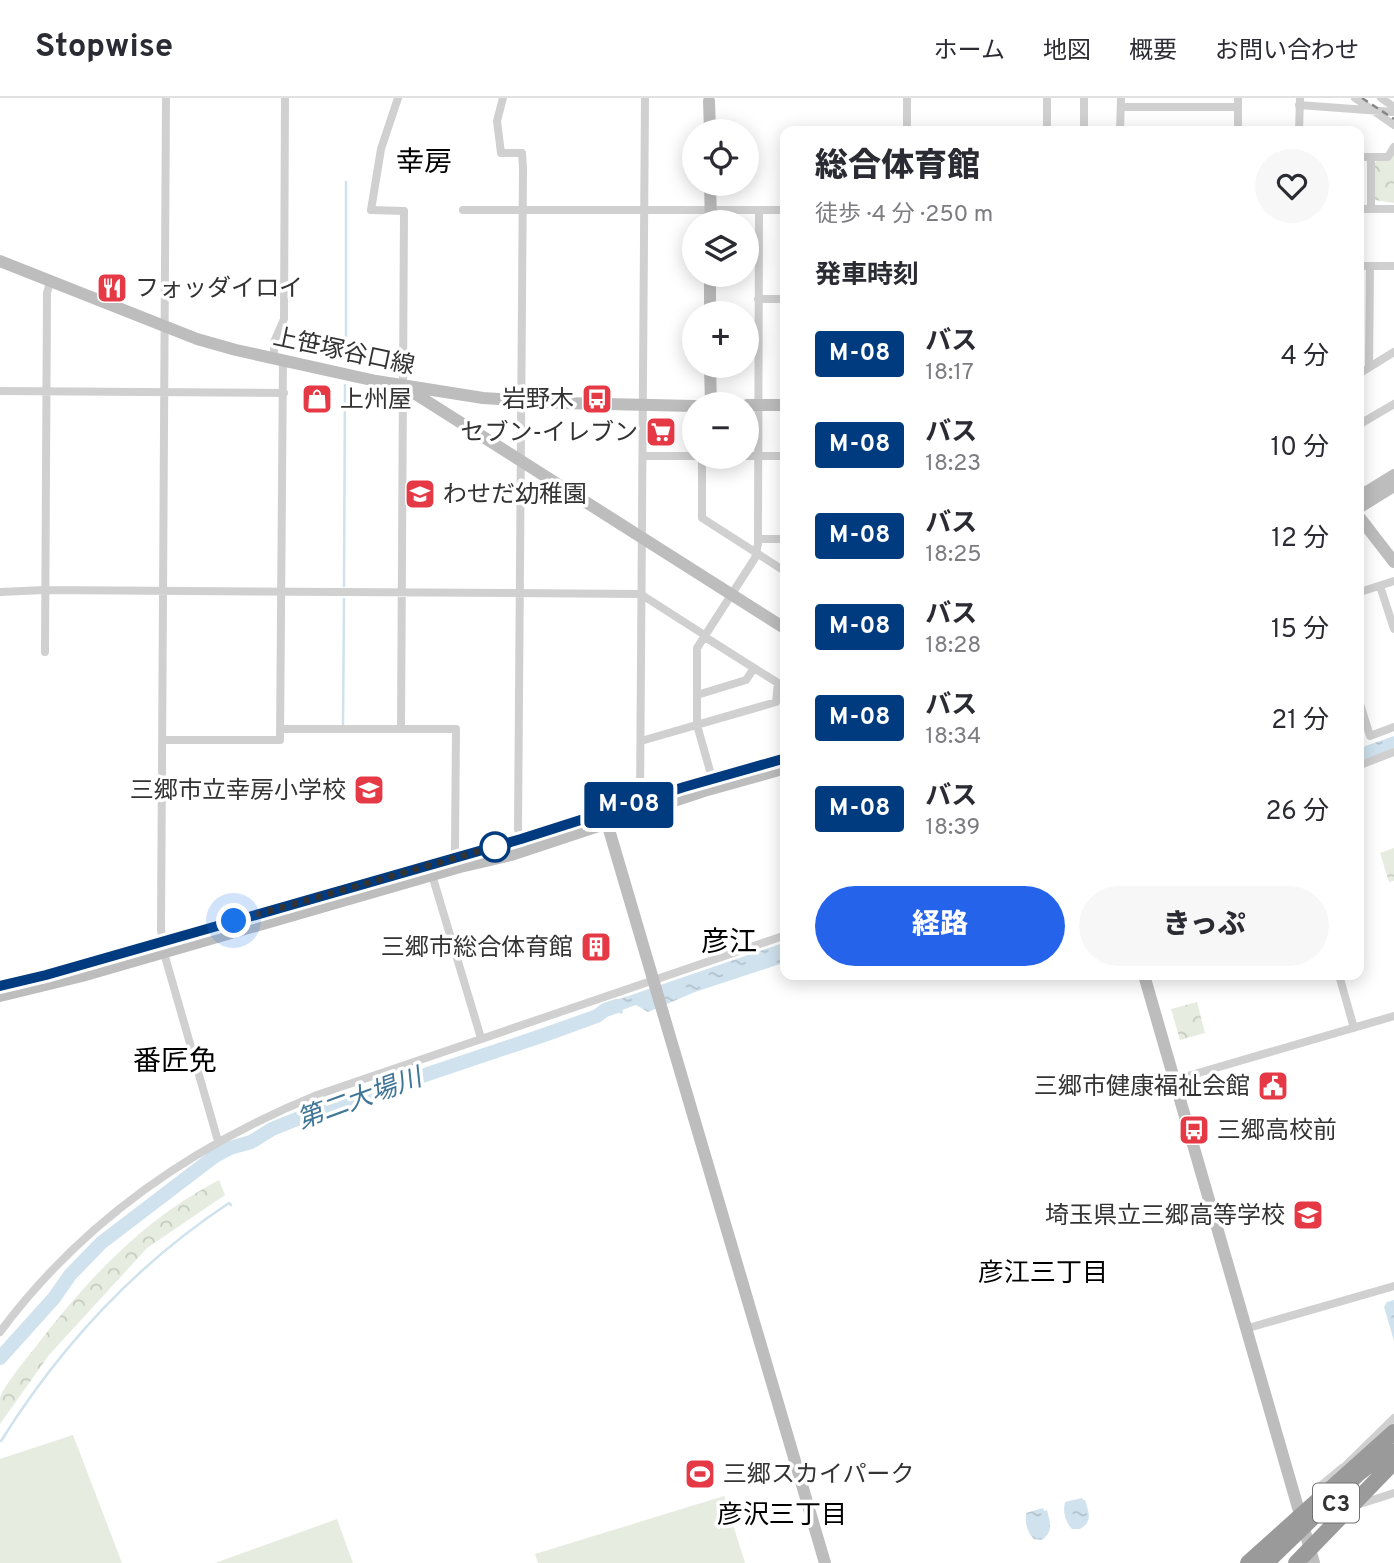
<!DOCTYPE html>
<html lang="ja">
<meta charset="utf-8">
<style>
:root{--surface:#fff;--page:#f7f7f7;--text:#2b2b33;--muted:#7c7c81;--line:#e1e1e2;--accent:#2563eb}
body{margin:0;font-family:Overpass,"Noto Sans JP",sans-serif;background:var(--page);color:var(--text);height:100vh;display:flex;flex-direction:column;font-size:26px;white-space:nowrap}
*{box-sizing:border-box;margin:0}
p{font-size:23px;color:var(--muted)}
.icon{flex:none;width:38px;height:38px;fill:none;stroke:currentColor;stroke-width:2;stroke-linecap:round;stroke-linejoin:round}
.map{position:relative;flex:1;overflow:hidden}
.drawer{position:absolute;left:780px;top:28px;width:584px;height:854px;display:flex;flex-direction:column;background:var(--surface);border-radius:14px;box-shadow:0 4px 18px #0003}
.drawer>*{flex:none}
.badge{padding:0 14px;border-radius:5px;font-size:24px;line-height:46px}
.tools{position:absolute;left:682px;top:21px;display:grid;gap:14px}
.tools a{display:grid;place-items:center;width:77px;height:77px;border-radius:50%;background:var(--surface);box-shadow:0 4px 18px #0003;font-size:35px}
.you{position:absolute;width:35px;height:35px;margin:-18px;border:5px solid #fff;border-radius:50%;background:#1a73e8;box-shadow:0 0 0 10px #1a73e833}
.map>.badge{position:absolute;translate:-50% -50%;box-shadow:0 0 0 4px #fff}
h2{padding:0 35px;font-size:26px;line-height:63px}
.round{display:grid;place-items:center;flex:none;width:74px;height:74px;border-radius:37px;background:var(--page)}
.head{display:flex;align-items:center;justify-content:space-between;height:119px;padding:0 35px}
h1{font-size:33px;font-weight:800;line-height:52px}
.cta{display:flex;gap:14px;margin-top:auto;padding:14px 35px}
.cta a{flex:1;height:80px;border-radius:42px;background:var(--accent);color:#fff;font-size:28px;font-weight:800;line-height:80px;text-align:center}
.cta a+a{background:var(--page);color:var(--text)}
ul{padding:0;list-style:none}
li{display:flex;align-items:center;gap:21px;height:91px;padding:0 35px}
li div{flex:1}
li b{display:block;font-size:26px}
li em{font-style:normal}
li .badge{min-width:77px;font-weight:700;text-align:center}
header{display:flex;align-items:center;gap:42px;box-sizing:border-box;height:98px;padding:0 35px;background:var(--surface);border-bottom:2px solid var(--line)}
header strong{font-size:33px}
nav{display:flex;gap:38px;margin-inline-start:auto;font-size:24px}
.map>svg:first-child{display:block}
.forest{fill:url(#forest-crowns)}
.pitch{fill:#e6ecdf}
.water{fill:url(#water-ripples)}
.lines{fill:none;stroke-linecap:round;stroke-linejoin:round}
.stream{stroke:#cfe2ee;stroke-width:2.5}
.river{stroke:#cfe2ee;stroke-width:14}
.street{stroke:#d0d0d0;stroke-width:8}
.secondary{stroke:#bdbdbd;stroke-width:12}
.highway{stroke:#9a9a9a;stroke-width:16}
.rail{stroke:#888;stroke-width:2.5;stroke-dasharray:7 5;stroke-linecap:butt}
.highway-bridge{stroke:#9a9a9a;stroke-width:16}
.line-casing{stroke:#fff;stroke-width:16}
.line{stroke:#003b80;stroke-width:10}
.walk{stroke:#333;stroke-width:7;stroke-dasharray:0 12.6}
.stop-dot{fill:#fff;stroke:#003b80;stroke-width:3.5}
.labels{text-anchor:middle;stroke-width:7;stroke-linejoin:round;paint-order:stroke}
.shield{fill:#fff;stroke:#707070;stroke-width:2}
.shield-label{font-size:23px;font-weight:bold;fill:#333}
.poi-label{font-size:24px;fill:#333;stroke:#fff;text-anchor:end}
.street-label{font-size:24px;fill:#333;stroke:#fff}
.water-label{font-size:26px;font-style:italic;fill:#3f7597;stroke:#fff}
.neighbourhood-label{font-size:26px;fill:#000;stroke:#fff}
.quarter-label{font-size:28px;fill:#000;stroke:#fff}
</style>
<header>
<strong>Stopwise</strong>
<nav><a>ホーム</a><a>地図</a><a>概要</a><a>お問い合わせ</a></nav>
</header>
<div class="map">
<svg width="1394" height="1465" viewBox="0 0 1394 1465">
<defs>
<pattern id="forest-crowns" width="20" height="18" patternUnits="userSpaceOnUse" patternTransform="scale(1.75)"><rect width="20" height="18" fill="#e6ecdf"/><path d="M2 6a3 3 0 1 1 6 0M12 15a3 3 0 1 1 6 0" fill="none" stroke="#c6cbc0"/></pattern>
<pattern id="water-ripples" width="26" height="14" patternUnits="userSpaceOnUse" patternTransform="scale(1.75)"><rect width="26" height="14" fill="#cfe2ee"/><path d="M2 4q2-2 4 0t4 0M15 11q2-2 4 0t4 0" fill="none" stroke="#b2c2cd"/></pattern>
</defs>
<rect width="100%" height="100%" fill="#fff"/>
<path class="forest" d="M 1394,57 L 1394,105 L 1375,102 L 1375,65 L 1377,63 L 1390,62 Z
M 1394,750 L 1394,783 L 1389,784 L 1380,755 Z
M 1197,904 L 1205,935 L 1180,942 L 1171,911 Z
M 219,1082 L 225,1097 L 147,1150 L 49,1257 L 0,1326 C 0,1319 0,1307 0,1300 C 3,1289 26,1261 34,1251 C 85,1184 143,1121 219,1082 Z"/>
<path class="pitch" d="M 73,1337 L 122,1465 L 0,1465 L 0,1361 Z
M 724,1398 L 745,1465 L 538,1465 L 535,1456 Z
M 337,1421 L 353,1465 L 215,1465 Z"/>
<path class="water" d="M 1394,638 L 1394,650 L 1360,663 L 1360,650 Z
M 786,844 L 786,864 L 695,894 L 648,914 L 636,907 L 622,912 L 623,915 L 620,916 L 619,913 L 601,919 L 598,914 L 605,906 Z
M 1394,1202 L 1394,1243 L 1384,1209 L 1387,1204 Z
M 1082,1400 L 1083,1402 L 1085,1402 C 1089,1415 1093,1423 1080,1431 L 1072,1431 C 1064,1422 1063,1413 1065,1404 Z
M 1043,1410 L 1044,1413 L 1047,1412 C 1050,1425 1054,1433 1042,1442 L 1034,1441 C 1026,1433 1025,1423 1026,1415 Z"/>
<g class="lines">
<path class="stream" d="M 346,263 L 346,84
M 344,488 L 345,287
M 343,626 L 344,501
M 1,1343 C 61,1247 134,1168 229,1105 L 231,1107"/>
<path class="river" d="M 0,1260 L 54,1200 L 70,1177 L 101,1145 L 215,1058 L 230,1050 L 251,1044 L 272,1031 L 312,1015 L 547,936 L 597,918 L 605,912 L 617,908"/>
<path class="street" d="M 166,0 L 161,831 L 164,855 L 218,1043
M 398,0 L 381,51 L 371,112 L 404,113 L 401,631
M 503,0 L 497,23 L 501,55 L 522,55 L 523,70 L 518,731 L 521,741
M 907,0 L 907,33
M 1355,0 L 1394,27
M 1381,0 L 1394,9
M 1299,7 L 1394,14
M 1121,9 L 1238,9
M 1047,33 L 1047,0
M 1084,33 L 1084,0
M 1120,33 L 1121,0
M 1238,33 L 1238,0
M 1299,33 L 1300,0
M 1360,59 L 1388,59 L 1394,49
M 1360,111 L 1394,111
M 1371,111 L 1371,59
M 463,112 L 786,112
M 1360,168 L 1394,168
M 758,201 L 786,201
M 274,260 L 274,244 L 284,221 L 285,0
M 1369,269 L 1370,168
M 1360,275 L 1394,254
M 0,293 L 284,295
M 1360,326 L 1394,306
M 643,358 L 695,358
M 747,358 L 786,358
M 702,359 L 702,420 L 786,474
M 758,441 L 786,441
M 1380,488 L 1394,531
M 0,494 L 45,492 L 642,496
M 1360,494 L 1394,483
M 642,497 L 706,538
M 45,554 L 47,195 L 50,184
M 697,597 L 746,582 L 754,570
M 1360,606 L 1370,638 L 1394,629
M 281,631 L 456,631 L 455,752 L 457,759
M 162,642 L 280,642 L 283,262
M 641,643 L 776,604 L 778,585 L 705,539
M 1360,667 L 1394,654
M 712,680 L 697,627 L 697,550 L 755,460 L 758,446 L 759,112
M 640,703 L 645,0
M 432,777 L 481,940
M 1339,877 L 1354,930
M 1174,982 L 1394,918
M 1245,1231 L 1394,1188
M 0,1234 C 81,1125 192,1048 317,997 L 786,837
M 1342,1374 L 1345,1368 L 1394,1320
M 1319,1389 L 1342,1370
M 1360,1406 L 1394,1395"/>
<path class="secondary" d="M 709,3 L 710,33
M 710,86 L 711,124
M 0,163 L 197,241 L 236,252 L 376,283 L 483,300 L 562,305 L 695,308
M 710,215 L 710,177
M 710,268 L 711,306
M 406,290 L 786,531
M 747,307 L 786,307
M 1360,398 L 1394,377
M 1360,409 L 1394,388
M 1360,420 L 1394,464
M 605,718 L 825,1465
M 1144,877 L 1314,1465
M 0,888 L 46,877 L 521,741 L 683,689 L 786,660
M 0,898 L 82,878 L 460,769 L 511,757 L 704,693 L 786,670"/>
<path class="highway" d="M 1248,1465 L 1394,1334"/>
<path class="rail" d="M 1362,0 L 1394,21"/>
<path class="highway-bridge" d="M 1266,1465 L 1358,1376 L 1389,1352
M 1296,1465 L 1394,1364"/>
</g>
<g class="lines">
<g class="line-casing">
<path id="line" d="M 0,888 L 46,877 L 521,741 L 684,689 L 786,660"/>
</g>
<use href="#line" class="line"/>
<path class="walk" d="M 234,823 L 500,747 L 495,749"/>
</g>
<defs>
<g id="restaurant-square" transform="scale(1.575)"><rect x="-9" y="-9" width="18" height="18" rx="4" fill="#e63946" stroke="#fff"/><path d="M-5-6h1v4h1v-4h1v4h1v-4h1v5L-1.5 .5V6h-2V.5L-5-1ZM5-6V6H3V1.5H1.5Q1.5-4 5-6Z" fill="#fff"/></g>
<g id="shop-square" transform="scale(1.575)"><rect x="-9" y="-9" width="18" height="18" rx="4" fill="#e63946" stroke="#fff"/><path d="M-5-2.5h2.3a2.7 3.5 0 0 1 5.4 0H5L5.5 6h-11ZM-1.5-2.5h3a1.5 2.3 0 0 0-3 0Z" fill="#fff"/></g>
<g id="bus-square" transform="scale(1.575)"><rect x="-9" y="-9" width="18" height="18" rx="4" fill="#e63946" stroke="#fff"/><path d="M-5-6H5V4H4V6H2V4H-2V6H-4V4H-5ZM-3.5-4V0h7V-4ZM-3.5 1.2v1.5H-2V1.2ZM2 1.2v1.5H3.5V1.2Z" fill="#fff"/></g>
<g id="supermarket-square" transform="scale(1.575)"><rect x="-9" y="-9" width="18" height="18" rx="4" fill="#e63946" stroke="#fff"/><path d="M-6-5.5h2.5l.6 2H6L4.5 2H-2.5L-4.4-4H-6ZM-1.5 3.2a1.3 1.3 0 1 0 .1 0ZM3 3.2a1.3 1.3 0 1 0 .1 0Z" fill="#fff"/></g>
<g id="school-square" transform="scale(1.575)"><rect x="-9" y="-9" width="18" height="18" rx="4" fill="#e63946" stroke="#fff"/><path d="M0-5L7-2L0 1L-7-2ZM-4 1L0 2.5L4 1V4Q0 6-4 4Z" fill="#fff"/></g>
<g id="building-square" transform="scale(1.575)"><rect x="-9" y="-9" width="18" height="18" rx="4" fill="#e63946" stroke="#fff"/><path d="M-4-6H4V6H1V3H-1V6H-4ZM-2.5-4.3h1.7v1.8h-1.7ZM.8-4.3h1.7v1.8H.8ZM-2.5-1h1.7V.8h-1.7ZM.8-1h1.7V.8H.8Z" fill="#fff"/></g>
<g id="civic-square" transform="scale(1.575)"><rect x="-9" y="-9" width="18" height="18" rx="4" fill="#e63946" stroke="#fff"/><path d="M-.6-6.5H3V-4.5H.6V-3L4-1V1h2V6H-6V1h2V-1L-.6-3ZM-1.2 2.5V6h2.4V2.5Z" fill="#fff"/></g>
<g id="stadium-square" transform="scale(1.575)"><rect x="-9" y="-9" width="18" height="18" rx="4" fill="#e63946" stroke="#fff"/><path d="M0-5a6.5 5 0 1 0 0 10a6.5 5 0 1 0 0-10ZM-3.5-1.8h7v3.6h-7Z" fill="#fff"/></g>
</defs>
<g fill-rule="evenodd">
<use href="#restaurant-square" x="112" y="190"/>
<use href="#shop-square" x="317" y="301"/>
<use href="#bus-square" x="597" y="301"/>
<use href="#supermarket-square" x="661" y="334"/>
<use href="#school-square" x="420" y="396"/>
<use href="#school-square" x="369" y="692"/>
<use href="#building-square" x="596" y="849"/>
<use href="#civic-square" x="1273" y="988"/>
<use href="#bus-square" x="1194" y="1032"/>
<use href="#school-square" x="1308" y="1117"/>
<use href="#stadium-square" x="700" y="1376"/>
</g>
<circle class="stop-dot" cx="495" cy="749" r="14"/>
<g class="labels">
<rect class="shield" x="1313" y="1385.5" width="46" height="39" rx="5"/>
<g class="shield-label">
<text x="1336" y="1413">C3</text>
</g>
<g class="poi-label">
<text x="135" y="198" text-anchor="start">フォッダイロイ</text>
<text x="340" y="309" text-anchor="start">上州屋</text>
<text x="574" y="309">岩野木</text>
<text x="638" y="342">セブン-イレブン</text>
<text x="443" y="404" text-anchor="start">わせだ幼稚園</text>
<text x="346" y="700">三郷市立幸房小学校</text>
<text x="573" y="857">三郷市総合体育館</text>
<text x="1250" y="996">三郷市健康福祉会館</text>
<text x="1217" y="1040" text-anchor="start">三郷高校前</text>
<text x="1285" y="1125">埼玉県立三郷高等学校</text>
<text x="723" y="1384" text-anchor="start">三郷スカイパーク</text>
</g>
<g class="street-label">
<text transform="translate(344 253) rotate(12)" y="8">上笹塚谷口線</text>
</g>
<g class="water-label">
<text transform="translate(359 1000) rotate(-20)" y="9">第二大場川</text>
</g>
<g class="neighbourhood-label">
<text x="1043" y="1183">彦江三丁目</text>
<text x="782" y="1425">彦沢三丁目</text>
</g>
<g class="quarter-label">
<text x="424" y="73">幸房</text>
<text x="729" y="853">彦江</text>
<text x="175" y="972">番匠免</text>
</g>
</g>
</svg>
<div class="tools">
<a><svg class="icon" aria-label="locate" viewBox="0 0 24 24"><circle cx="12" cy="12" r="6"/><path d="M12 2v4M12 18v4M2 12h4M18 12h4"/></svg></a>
<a><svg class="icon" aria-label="layers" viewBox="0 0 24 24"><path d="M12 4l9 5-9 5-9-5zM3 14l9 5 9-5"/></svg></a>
<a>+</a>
<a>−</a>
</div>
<div class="you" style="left:234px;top:823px"></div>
<b class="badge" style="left:629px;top:707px;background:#003b80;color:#fff">M-08</b>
<section class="drawer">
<div class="head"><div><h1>総合体育館</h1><p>徒歩 · 4 分 · 250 m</p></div><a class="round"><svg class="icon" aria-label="heart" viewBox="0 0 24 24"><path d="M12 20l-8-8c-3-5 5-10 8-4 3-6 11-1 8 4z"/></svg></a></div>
<h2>発車時刻</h2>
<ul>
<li><span class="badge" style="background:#003b80;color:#fff">M-08</span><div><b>バス</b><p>18:17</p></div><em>4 分</em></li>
<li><span class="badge" style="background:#003b80;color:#fff">M-08</span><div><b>バス</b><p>18:23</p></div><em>10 分</em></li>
<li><span class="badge" style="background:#003b80;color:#fff">M-08</span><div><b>バス</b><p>18:25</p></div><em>12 分</em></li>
<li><span class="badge" style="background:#003b80;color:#fff">M-08</span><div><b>バス</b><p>18:28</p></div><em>15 分</em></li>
<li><span class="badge" style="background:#003b80;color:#fff">M-08</span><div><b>バス</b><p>18:34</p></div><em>21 分</em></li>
<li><span class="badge" style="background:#003b80;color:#fff">M-08</span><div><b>バス</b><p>18:39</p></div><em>26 分</em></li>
</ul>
<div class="cta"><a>経路</a><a>きっぷ</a></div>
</section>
</div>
